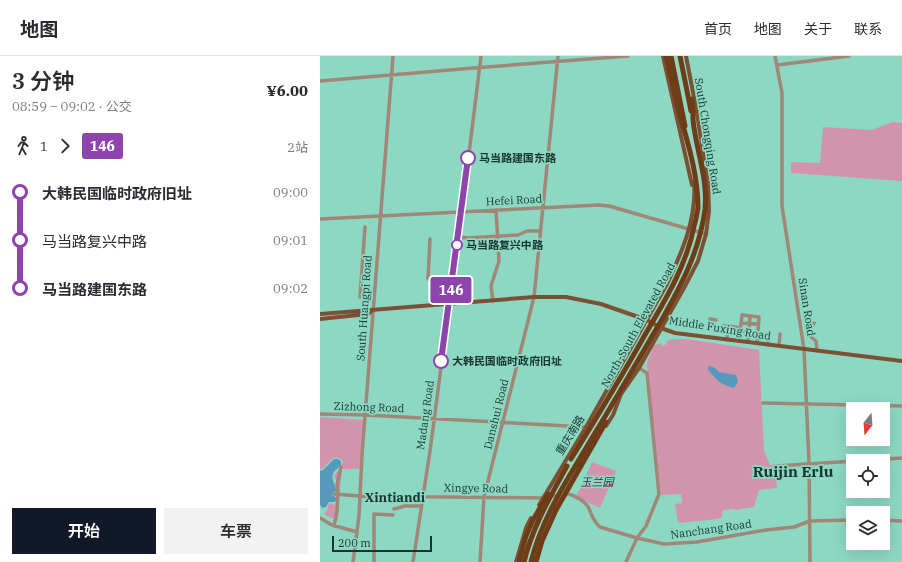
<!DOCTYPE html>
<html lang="zh">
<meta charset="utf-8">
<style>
:root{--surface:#fff;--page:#f2f2f3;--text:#2b2b33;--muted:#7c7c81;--line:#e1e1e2;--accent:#111827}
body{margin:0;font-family:"IBM Plex Serif","Noto Sans SC",serif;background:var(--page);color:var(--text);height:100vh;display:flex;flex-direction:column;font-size:15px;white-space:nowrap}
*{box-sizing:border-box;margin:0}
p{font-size:13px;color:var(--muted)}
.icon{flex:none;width:22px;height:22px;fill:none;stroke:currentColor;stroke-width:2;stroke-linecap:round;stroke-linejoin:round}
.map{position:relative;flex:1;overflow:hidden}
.drawer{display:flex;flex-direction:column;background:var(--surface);width:320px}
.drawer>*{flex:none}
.badge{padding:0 8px;border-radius:3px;font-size:14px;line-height:26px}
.needle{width:26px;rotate:197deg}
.controls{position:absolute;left:526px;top:346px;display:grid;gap:8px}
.controls a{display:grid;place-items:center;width:44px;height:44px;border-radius:0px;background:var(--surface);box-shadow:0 4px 16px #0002;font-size:20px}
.scale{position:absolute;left:12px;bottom:10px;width:100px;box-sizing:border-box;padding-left:4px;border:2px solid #17362e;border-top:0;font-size:11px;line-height:14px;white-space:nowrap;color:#17362e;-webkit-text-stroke:3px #8dd8c3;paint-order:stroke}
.map>.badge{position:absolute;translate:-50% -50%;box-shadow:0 0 0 2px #fff}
.legs{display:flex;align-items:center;gap:6px;height:44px;padding:0 12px;font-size:13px}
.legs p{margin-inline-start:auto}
.summary{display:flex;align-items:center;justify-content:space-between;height:68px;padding:0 12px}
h1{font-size:22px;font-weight:600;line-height:30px}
.cta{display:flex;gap:8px;margin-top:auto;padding:8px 12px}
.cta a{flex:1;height:46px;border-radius:0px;background:var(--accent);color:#fff;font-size:16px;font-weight:600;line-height:46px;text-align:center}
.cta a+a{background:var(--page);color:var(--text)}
ul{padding:0 12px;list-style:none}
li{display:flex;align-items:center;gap:14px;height:48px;font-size:15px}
li i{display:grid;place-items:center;width:6px;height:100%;margin:0 5px;background:currentColor}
li i::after{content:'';width:10px;height:10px;margin:-5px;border:3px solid;border-radius:50%;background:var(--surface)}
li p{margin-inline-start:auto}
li:first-child i{background:linear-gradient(#0000 50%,currentColor 0)}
li:last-child i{background:linear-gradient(currentColor 50%,#0000 0)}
header{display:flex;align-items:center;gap:24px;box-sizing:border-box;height:56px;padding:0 20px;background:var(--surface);border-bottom:1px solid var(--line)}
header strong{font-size:19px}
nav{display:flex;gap:22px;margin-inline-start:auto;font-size:14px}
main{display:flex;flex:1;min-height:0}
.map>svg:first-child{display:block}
.green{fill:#d294ad}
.water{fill:#5799bd}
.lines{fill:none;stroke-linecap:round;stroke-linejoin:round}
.minor{stroke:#a08777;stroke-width:3.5}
.major{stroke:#7c5033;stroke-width:4}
.highway{stroke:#6e3c17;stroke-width:5}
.highway-bridge{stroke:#6e3c17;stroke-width:5}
.line-1-casing{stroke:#fff;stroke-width:9}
.line-1{stroke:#8e44ad;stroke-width:6}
.stop-1-dot{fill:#fff;stroke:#8e44ad;stroke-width:2}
.labels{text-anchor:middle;stroke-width:3.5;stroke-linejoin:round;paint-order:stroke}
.street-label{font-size:11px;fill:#17362e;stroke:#8dd8c3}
.stop-label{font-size:11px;font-weight:bold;fill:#17362e;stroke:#8dd8c3;text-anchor:start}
.park-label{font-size:11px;font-style:italic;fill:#62153c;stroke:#8dd8c3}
.quarter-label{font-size:13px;font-weight:bold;fill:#17362e;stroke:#8dd8c3}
.district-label{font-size:15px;font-weight:bold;fill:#17362e;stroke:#8dd8c3}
</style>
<header>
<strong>地图</strong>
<nav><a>首页</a><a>地图</a><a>关于</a><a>联系</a></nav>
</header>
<main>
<section class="drawer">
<div class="summary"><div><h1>3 分钟</h1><p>08:59 – 09:02 · 公交</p></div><b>¥6.00</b></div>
<div class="legs"><svg class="icon" aria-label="walk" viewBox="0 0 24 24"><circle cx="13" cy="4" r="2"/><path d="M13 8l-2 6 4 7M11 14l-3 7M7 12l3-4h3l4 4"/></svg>1<svg class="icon" aria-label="forward" viewBox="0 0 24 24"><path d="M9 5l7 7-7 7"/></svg><b class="badge" style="background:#8e44ad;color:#fff">146</b><p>2站</p></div>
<ul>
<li><i style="color:#8e44ad"></i><b>大韩民国临时政府旧址</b><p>09:00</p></li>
<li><i style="color:#8e44ad"></i><span>马当路复兴中路</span><p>09:01</p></li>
<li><i style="color:#8e44ad"></i><b>马当路建国东路</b><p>09:02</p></li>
</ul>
<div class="cta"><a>开始</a><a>车票</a></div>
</section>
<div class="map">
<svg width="582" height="506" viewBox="0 0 582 506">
<rect width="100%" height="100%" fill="#8dd8c3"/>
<path class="green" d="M 572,66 L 582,67 L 582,125 L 471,117 L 471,106 L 500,107 L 503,71 L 552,74 Z
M 352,283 L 367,283 L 439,294 L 444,395 L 450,409 L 456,408 L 457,432 L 439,434 L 434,451 L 415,454 L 414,453 L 403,454 L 402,461 L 398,463 L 358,467 L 355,448 L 362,447 L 361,438 L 341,439 L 327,307 L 334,289 L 341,287 L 342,290 L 347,288 L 346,285 Z
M 0,361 L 44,364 L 41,413 L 22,413 L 17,465 L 4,458 L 8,453 L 8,449 L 11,447 L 15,449 L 18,445 L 16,425 L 14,420 L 21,411 L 23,405 L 19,402 L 13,402 L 2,413 L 0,413 Z
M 272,406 L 296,415 L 280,452 L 256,441 Z"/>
<path class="water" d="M 390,310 L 395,312 L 399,316 L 416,319 L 418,326 L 414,332 C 400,329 397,324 388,314 L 388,311 Z
M 14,403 L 18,403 L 21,405 L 21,409 C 19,412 16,413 14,416 C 10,421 15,429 17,435 L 12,437 L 12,439 L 17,442 L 15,446 L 9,446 L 6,451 L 2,452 L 0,448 L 0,415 L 3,414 Z"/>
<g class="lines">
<path class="minor" d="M 455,0 L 462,37 L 462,150 L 484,293 L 489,407 L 490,506
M 457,9 L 529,0
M 0,25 L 153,12 L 308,0
M 0,163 L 279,149 L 289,150 L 386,178
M 138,181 L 148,182 L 198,179 L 207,175 L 220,175
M 108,223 L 110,183
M 40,241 L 45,171
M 173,245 L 171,230 L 179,205 L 176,154
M 390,263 L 396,264
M 421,267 L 438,268
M 494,267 L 489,275 L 491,281 L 496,285 L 497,295
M 403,270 L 408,270 L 407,284
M 408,270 L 420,272
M 420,275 L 438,277
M 419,285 L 422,259 L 439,261 L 437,287
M 428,286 L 430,260
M 448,289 L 449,277
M 459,290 L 460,278
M 443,347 L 582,350
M 0,358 L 46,359 L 266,371
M 456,410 L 582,402
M 245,437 C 254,439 267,445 270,455 C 273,462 274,466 280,471 L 317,482 L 344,488 L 377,486 L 446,474 L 474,471 L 490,465 L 533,464
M 14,438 L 40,440 L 223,442 L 239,439
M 74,453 L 85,450 L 101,450
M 0,462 L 12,469 L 37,476
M 563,464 L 582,465
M 14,470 L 17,456 L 18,436 L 17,429 L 21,411
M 33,506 L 39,460 L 42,399 L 73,0
M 54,506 L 54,458 L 73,459
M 93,506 L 110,395 L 146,122 L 161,0
M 160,506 L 164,441 L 214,241 L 238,0
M 306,506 L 317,482 L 326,470 L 339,438 L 327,317 L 319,312"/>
<path class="major" d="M 343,0 L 372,129
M 0,258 L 214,241 L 246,241 L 281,248 L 327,264 L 341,272 L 355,277 L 582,305
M 0,263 L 48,258 L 53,254
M 286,370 L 293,359 L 301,338 L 319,312 L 364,232 L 378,205 L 386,178 L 389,155 L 388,127 L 376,52 L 366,0
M 219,449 L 266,371 L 347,228 C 362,196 377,162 374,126
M 196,506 L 206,472 L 211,462"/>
<path class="highway" d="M 346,0 L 359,56
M 351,0 L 365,70
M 360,0 L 371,55
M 199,506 L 206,480 L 213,464
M 216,506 L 222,485 L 236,454"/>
<path class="highway-bridge" d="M 251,403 C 277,361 302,320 326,277 C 346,243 367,208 374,170 C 376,164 377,157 378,152 C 378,119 368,87 359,56
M 236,454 L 286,366
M 213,464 L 228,438
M 204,506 C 212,472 230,441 247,410
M 211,506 C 222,461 249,421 272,382 C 296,343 318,304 341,265 C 361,230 380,194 385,153 C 388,122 376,94 373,64 C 373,57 373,50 372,43"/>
</g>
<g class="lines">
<g class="line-1-casing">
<path id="line-1" d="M 121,305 L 148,102"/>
</g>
<use href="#line-1" class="line-1"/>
</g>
<g class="stop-1-dot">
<circle cx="148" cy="102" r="7"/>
<circle cx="137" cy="189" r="5"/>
<circle cx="121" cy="305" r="7"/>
</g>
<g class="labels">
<g class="street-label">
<text transform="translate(388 80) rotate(81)" y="4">South Chongqing Road</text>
<text transform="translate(194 144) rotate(-3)" y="4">Hefei Road</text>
<text transform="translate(487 251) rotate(81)" y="4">Sinan Road</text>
<text transform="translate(44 252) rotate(-86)" y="4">South Huangpi Road</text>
<text transform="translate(318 269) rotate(-61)" y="4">North-South Elevated Road</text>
<text transform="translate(400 272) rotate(9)" y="4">Middle Fuxing Road</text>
<text transform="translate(49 351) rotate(2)" y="4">Zizhong Road</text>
<text transform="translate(176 358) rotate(-76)" y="4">Danshui Road</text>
<text transform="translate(105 359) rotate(-82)" y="4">Madang Road</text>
<text transform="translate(250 379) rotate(-59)" y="4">重庆南路</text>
<text transform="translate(156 432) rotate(1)" y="4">Xingye Road</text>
<text transform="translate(391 473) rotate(-8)" y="4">Nanchang Road</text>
</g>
<g class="stop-label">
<text x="159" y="106">马当路建国东路</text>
<text x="146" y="193">马当路复兴中路</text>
<text x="132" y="309">大韩民国临时政府旧址</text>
</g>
<g class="park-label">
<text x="277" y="430">玉兰园</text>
</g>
<g class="quarter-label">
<text x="75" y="446">Xintiandi</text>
</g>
<g class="district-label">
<text x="473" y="421">Ruijin Erlu</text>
</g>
</g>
</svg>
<div class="controls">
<a><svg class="needle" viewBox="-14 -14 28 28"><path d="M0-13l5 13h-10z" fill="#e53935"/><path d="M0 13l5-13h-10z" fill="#7c7c81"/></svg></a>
<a><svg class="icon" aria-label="locate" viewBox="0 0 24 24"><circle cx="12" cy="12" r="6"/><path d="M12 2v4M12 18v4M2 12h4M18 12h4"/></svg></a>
<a><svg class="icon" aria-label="layers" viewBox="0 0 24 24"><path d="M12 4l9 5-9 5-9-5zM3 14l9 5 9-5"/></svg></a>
</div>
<div class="scale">200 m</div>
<b class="badge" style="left:131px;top:234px;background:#8e44ad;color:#fff">146</b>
</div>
</main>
